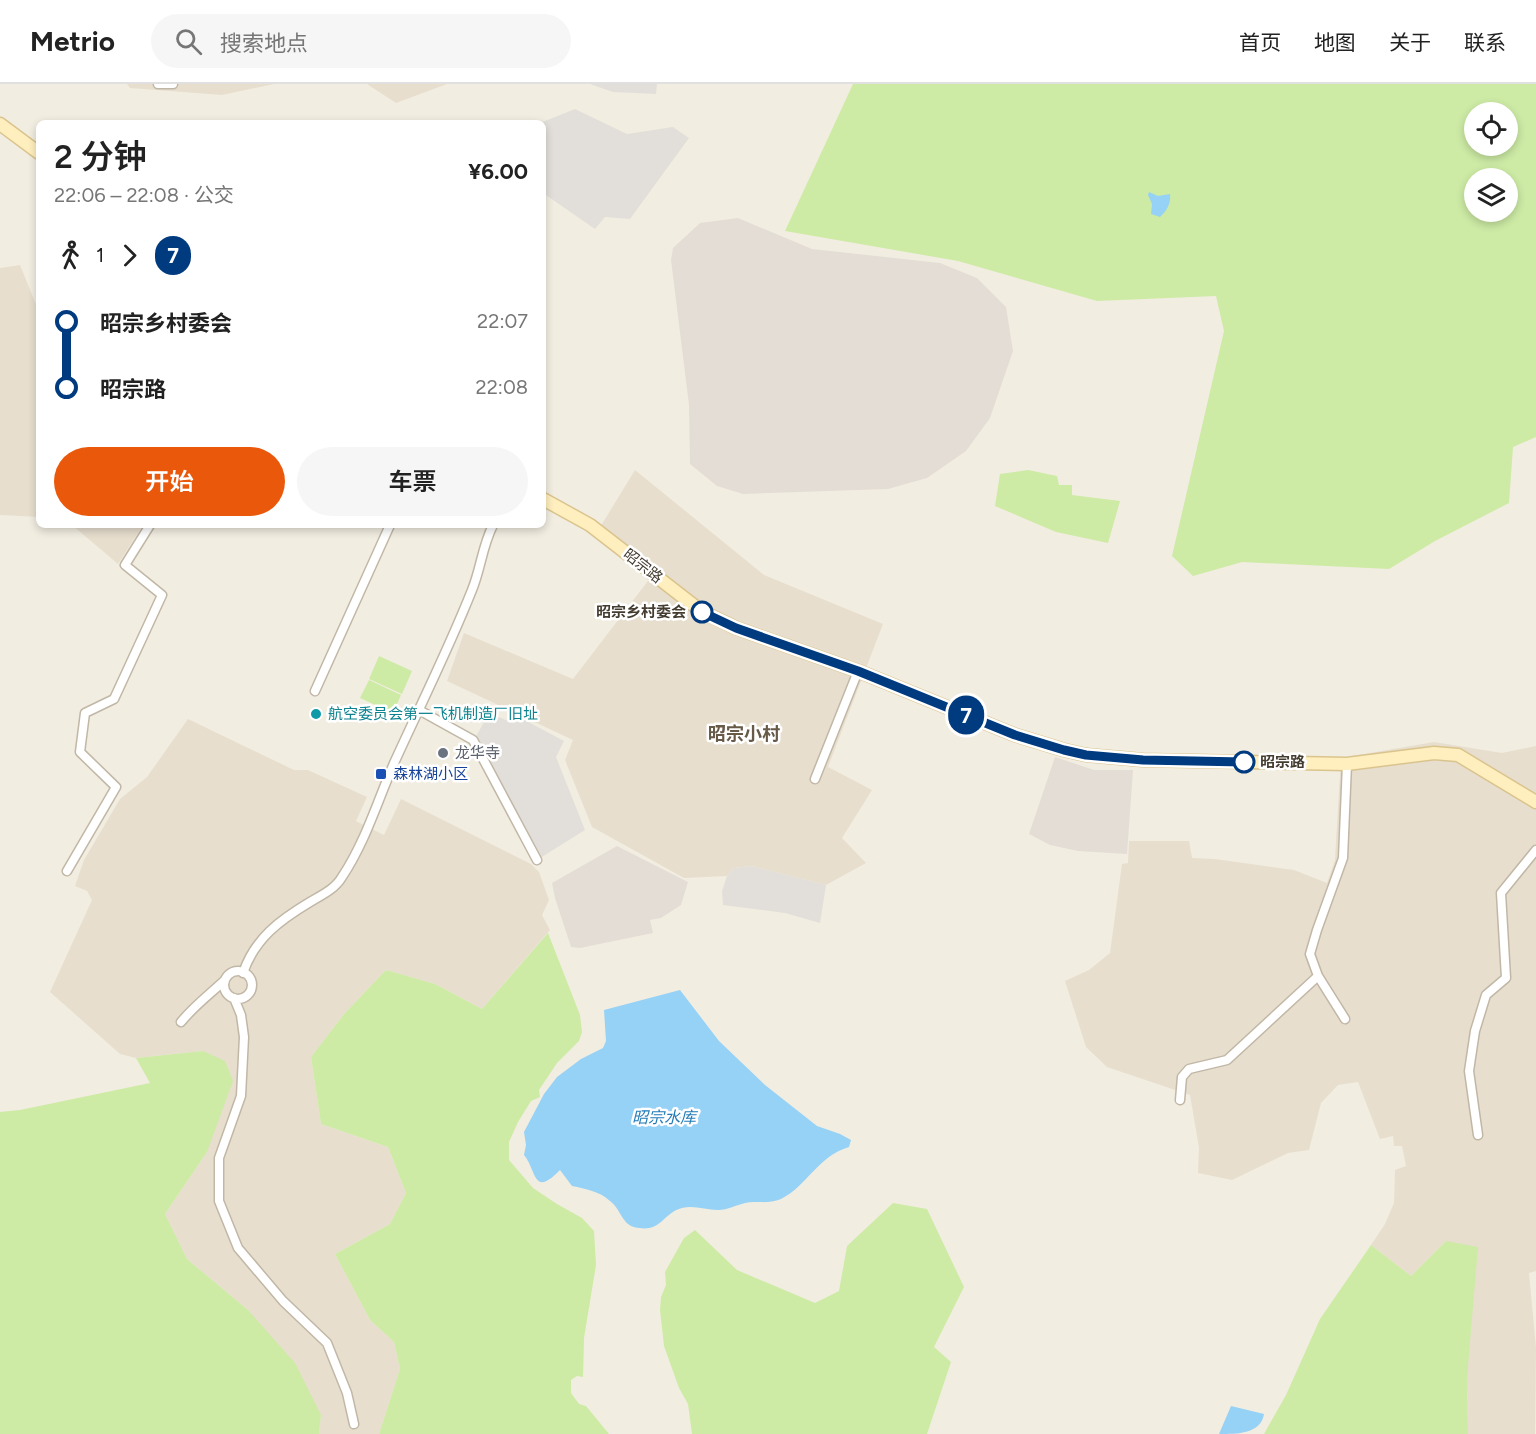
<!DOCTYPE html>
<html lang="zh">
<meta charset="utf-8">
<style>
:root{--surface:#fff;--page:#f6f6f6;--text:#222;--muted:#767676;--line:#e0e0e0;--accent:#ea580c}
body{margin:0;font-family:Figtree,"Noto Sans SC",sans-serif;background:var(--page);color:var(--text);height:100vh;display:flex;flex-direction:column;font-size:22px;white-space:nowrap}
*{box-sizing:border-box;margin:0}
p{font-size:20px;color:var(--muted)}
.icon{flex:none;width:33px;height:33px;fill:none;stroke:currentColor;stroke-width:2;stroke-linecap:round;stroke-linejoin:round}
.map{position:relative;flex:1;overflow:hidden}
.panel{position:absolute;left:36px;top:36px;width:510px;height:408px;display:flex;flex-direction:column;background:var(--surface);border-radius:9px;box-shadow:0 3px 9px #0003}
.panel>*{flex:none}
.badge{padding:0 12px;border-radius:20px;font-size:21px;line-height:39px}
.fabs{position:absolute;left:1464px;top:18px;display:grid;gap:12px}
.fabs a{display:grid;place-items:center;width:54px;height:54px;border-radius:50%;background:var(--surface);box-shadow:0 3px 9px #0003;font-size:30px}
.map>.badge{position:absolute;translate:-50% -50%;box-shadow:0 0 0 3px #fff}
.legs{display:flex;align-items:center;gap:9px;height:66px;padding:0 18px;font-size:20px}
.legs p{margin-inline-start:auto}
.overview{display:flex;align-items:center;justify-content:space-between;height:102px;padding:0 18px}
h1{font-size:33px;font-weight:600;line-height:45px}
.button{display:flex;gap:12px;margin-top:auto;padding:12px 18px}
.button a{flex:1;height:69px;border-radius:36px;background:var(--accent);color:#fff;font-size:24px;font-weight:600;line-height:69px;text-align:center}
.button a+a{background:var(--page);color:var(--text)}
ul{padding:0 18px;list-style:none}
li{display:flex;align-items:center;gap:21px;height:66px;font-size:22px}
li i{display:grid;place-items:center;width:9px;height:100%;margin:0 8px;background:currentColor}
li i::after{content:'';width:15px;height:15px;margin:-8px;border:4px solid;border-radius:50%;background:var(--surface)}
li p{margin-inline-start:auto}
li:first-child i{background:linear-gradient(#0000 50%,currentColor 0)}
li:last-child i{background:linear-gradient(currentColor 50%,#0000 0)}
header{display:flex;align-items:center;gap:36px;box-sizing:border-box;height:84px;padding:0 30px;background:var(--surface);border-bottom:2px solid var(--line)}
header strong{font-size:28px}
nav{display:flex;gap:33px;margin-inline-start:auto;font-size:21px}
.search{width:420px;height:54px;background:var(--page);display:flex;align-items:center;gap:15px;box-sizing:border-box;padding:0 21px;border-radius:33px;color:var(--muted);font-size:22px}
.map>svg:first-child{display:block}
.residential{fill:#e7dece}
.industrial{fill:#e4ddd6}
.green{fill:#cdeba5;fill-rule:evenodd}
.parking{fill:#e2dfda}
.water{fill:#96d1f6}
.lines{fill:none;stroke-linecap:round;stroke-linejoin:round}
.street-casing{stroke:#c1b7a6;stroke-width:11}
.secondary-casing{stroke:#dac48d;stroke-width:15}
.street{stroke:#fff;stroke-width:8}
.secondary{stroke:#ffeebe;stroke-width:12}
.line-1-casing{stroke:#fff;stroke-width:14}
.line-1{stroke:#003b80;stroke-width:9}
.stop-1-dot{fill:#fff;stroke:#003b80;stroke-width:3}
.culture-dot{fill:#0f9aa8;stroke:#fff;stroke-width:2}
.worship-dot{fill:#6b7280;stroke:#fff;stroke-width:2}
.transit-dot{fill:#1a4fb4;stroke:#fff;stroke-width:2}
.labels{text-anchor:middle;stroke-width:5;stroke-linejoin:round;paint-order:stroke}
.street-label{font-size:15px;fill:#443c31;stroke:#fff}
.stop-label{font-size:15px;font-weight:bold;fill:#443c31;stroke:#fff;text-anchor:end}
.culture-label{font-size:15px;fill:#0d838f;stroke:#fff;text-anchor:start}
.worship-label{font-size:15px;fill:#5b616d;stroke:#fff;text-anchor:start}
.transit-label{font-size:15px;fill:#164399;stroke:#fff;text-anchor:start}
.water-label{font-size:16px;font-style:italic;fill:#227cb8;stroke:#fff}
.quarter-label{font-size:18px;font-weight:bold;fill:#675a48;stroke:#fff}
</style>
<header>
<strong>Metrio</strong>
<div class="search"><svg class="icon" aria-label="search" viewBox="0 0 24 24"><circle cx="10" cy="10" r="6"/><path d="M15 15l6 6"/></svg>搜索地点</div>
<nav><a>首页</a><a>地图</a><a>关于</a><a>联系</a></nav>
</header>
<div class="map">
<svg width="1536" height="1350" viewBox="0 0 1536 1350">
<rect width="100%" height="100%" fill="#f2ede1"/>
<path class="residential" d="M 127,0 L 274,0 L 222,11 L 130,4 Z
M 367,0 L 447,0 L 396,19 Z
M 20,181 L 37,223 L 39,224 L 39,433 L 0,431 L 0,184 Z
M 635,386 L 764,491 L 883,540 L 828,683 L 872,706 L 842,754 L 866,779 L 826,801 L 751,782 L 734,784 L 727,792 L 684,794 L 592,743 L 565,676 L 573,656 L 447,597 L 464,549 L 573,595 L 654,489 L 599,445 Z
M 72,441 L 143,441 L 118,480 Z
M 188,635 L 294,686 L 308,686 L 367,713 L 356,737 L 384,751 L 401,715 L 531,780 L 539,788 L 549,816 L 542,831 L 550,846 L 482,925 L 435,900 L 386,886 L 344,930 L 311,973 L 321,1040 L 388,1063 L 406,1109 L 390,1140 L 335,1170 L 370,1236 L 394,1258 L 400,1285 L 379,1350 L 319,1350 L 321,1331 L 248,1226 L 187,1175 L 165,1130 L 207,1068 L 203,967 L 136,974 L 120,970 L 50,908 L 92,816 L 87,807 L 75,802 L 84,776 L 120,715 L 147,693 Z
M 1434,658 L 1502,669 L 1536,662 L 1536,1187 L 1529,1189 L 1536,1264 L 1535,1350 L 1468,1350 L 1467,1294 L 1446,1157 L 1411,1192 L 1371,1161 L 1385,1140 L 1394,1119 L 1395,1086 L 1406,1082 L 1402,1062 L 1394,1062 L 1393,1052 L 1380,1055 L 1358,998 L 1338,1001 L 1321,1019 L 1309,1066 L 1288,1069 L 1232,1096 L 1198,1089 L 1199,1064 L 1190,1011 L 1107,983 L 1086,963 L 1065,897 L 1089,886 L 1110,869 L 1122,780 L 1128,779 L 1129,757 L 1189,757 L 1192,774 L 1215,775 L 1294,786 L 1327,799 L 1335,776 L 1341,674 Z"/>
<path class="industrial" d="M 738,134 L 812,165 L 940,179 L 977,194 L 1006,223 L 1013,267 L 990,334 L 966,367 L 927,394 L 888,405 L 743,410 L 717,402 L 690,380 L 689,321 L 671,176 L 673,164 L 700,139 Z
M 1055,673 L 1094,686 L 1133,686 L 1127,770 L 1078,767 L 1050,761 L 1029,750 Z
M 617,762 L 688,798 L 681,821 L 661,834 L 650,836 L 653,849 L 580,864 L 571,863 L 555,814 L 552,799 Z"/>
<path class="green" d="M 853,0 L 1536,0 L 1536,353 L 1513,363 L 1509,419 L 1435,457 L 1389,485 L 1242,478 L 1193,492 L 1172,472 L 1224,247 L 1216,212 L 1097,217 L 958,177 L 785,147 ZM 1474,28 L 1508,28 L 1508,62 L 1474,62 ZM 1474,94 L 1508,94 L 1508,128 L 1474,128 Z
M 1028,386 L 1057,392 L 1059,401 L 1072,401 L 1072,411 L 1120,417 L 1108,459 L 1056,448 L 995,422 L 1000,390 Z
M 379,572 L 412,587 L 402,610 L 369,595 Z
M 369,596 L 401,611 L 393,629 L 360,614 Z
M 548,849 L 580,931 L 582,948 L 579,957 L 557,979 L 539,1006 L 540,1013 L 531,1017 L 518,1038 L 509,1058 L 509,1076 L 533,1104 L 557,1120 L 582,1134 L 594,1147 L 596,1181 L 584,1254 L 583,1293 L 577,1292 L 571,1296 L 571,1309 L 579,1320 L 586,1322 L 609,1350 L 379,1350 L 400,1285 L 394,1258 L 370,1236 L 335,1170 L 390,1140 L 406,1109 L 388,1063 L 321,1040 L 311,973 L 344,930 L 386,886 L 435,900 L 482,925 Z
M 203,967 L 225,977 L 233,997 L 207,1068 L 165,1130 L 187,1175 L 248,1226 L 295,1279 L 321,1331 L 319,1350 L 0,1350 L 0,1028 L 20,1026 L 150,999 L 136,974 Z
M 893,1119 L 927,1125 L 964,1203 L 934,1263 L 951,1278 L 927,1350 L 692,1350 L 688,1320 L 679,1304 L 664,1262 L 660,1226 L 661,1213 L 666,1201 L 665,1188 L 684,1154 L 695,1146 L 737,1186 L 815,1219 L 839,1207 L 847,1162 Z
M 1446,1157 L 1478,1163 L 1467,1294 L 1468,1350 L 1264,1350 L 1286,1311 L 1320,1235 L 1371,1161 L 1411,1192 Z"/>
<path class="parking" d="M 590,0 L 657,0 L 656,10 L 613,8 Z
M 575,25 L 627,50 L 673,43 L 689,54 L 630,135 L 605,133 L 595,145 L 543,109 L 543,39 L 540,39 Z
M 489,629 L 513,639 L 517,632 L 564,657 L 556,673 L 585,746 L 537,776 L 474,656 Z
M 751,782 L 826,801 L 820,839 L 785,829 L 723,821 L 722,807 L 727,792 L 734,784 Z"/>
<path class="water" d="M 1149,108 L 1158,112 L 1170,110 C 1171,120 1167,126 1160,133 L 1151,130 L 1152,120 L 1148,111 Z
M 680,906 L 719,957 L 765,1001 L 817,1042 L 840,1050 L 851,1056 L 849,1063 C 818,1072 807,1102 781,1115 C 770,1120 756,1117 745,1119 C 736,1121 728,1126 718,1126 C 706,1126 694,1121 682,1124 C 662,1129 662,1150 634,1143 C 622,1140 620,1124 610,1117 C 599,1107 586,1105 572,1102 L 560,1086 C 533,1114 537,1087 524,1071 L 526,1061 L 524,1048 L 544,1010 L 557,993 L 581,975 L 603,964 L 606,957 L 604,926 Z
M 1231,1322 L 1264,1330 C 1261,1350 1237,1350 1219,1350 Z"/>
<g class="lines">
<g class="street-casing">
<path id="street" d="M 158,0 L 173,0
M 315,607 L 390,441
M 419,626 L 473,656 L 537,776
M 815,695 L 858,587
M 67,787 L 116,703 L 80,668 L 85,629 L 114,615 L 162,511 L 125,481 L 150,441
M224 901a14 14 0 1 1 28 0a14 14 0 1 1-28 0Z
M 243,889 C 255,854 280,836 310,818 C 322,811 335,805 342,793 C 366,757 378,715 395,677 C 421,620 449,564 472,506 C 481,484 482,463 493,441
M 1318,892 L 1345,935
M 234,914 L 241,931 L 244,953 L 241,1012 L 219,1074 L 219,1117 L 238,1164 L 283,1217 L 327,1259 L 347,1309 L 354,1340
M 181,938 C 194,922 210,910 225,896
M 1180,1016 L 1182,993 L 1189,985 L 1227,976 L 1318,892 L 1310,870 L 1317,846 L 1343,774 L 1347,680
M 1478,1051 L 1469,987 L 1475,947 L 1486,911 L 1506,894 L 1501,809 L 1536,766"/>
</g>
<g class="secondary-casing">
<path id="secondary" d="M 0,40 L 39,69
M 543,415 L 590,441 L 701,527 L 736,544 L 858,587 L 1015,651 L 1064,666 L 1086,671 L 1143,676 L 1347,680 L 1434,669 L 1458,671 L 1536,718"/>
</g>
<use href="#street" class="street"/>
<use href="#secondary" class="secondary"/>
</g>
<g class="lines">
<g class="line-1-casing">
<path id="line-1" d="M 702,528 L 736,544 L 858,587 L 1015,651 L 1064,666 L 1086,671 L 1143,676 L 1244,678"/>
</g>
<use href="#line-1" class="line-1"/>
</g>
<g class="stop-1-dot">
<circle cx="702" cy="528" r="10"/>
<circle cx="1244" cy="678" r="10"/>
</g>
<circle class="culture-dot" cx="316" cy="630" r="6"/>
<circle class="worship-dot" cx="443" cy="669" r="6"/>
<rect class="transit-dot" x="375" y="684" width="12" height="12" rx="3"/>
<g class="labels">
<g class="street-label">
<text transform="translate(643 482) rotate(38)" y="5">昭宗路</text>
</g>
<g class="stop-label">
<text x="686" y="533">昭宗乡村委会</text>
<text x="1260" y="683" text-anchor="start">昭宗路</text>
</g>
<g class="culture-label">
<text x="328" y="635">航空委员会第一飞机制造厂旧址</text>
</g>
<g class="worship-label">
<text x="455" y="674">龙华寺</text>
</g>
<g class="transit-label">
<text x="393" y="695">森林湖小区</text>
</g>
<g class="water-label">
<text x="664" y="1039">昭宗水库</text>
</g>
<g class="quarter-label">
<text x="744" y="656">昭宗小村</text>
</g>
</g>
</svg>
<div class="fabs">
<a><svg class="icon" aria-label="locate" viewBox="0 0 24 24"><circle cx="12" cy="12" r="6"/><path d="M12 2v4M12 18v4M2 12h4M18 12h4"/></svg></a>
<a><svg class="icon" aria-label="layers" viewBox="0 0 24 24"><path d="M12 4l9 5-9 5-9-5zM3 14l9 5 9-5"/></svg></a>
</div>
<b class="badge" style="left:966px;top:631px;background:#003b80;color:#fff">7</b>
<section class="panel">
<div class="overview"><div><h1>2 分钟</h1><p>22:06 – 22:08 · 公交</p></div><b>¥6.00</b></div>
<div class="legs"><svg class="icon" aria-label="walk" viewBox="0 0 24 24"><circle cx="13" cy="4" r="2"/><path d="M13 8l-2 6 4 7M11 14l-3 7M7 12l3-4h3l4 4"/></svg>1<svg class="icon" aria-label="forward" viewBox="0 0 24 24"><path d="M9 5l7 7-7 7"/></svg><b class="badge" style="background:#003b80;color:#fff">7</b></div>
<ul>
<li><i style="color:#003b80"></i><b>昭宗乡村委会</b><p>22:07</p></li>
<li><i style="color:#003b80"></i><b>昭宗路</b><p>22:08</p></li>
</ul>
<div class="button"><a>开始</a><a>车票</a></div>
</section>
</div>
